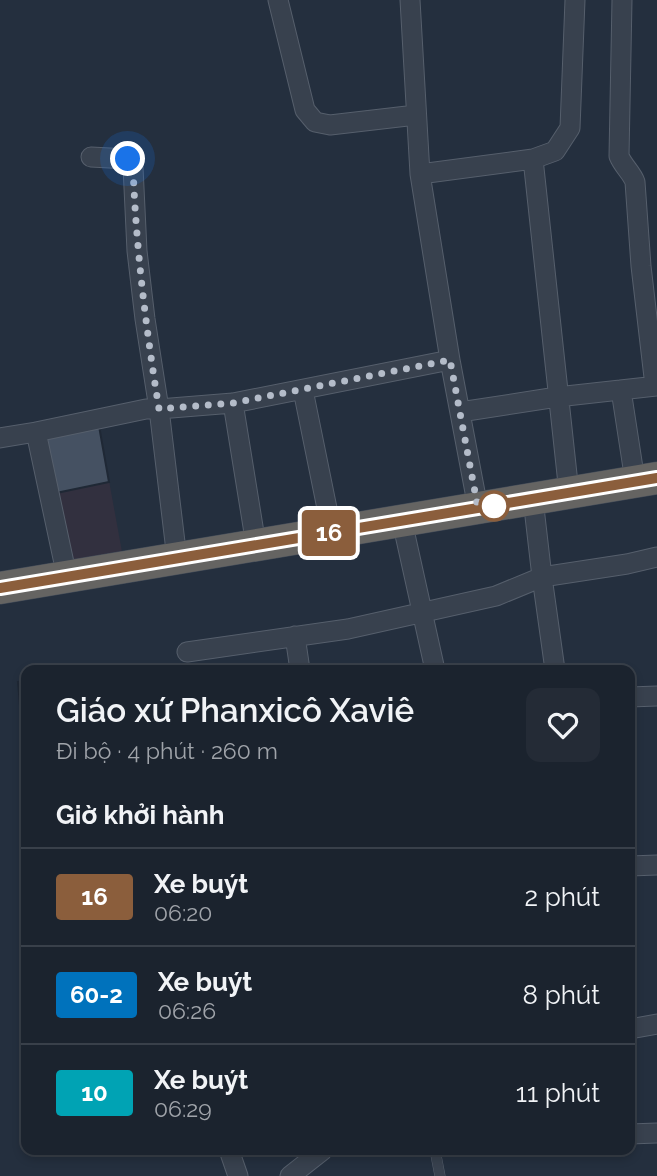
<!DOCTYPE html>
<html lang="vi">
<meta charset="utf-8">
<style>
:root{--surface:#1b232e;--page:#242b36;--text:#f1f3f6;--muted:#a0a4aa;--line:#39404a}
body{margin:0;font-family:Raleway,sans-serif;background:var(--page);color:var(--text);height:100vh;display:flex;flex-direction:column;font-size:26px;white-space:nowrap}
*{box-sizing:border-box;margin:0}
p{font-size:23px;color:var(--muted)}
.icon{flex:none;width:38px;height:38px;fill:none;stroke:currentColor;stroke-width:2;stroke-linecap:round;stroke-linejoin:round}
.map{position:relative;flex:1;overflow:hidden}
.sheet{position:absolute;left:21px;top:665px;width:614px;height:490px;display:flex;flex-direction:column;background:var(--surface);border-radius:14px;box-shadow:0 4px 10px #0003,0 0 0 2px var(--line)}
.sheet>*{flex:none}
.badge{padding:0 14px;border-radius:5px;font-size:24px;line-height:46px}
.you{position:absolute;width:35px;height:35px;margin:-18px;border:5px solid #fff;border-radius:50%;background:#1a73e8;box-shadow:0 0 0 10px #1a73e833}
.map>.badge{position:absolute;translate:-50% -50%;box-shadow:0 0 0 4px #fff}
h2{padding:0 35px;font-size:26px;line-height:63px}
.round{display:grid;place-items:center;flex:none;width:74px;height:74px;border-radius:14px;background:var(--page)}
.overview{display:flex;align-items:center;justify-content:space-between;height:119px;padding:0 35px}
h1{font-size:33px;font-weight:600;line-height:52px}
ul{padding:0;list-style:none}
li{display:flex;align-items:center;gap:21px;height:98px;padding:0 35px;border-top:2px solid var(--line)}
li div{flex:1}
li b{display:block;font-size:26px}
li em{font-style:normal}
li .badge{min-width:77px;font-weight:700;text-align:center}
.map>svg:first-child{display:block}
.medical{fill:#32303f}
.building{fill:#455162;stroke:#1f2835;stroke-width:2}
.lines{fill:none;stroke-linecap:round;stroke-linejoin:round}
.service-casing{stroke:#565f6c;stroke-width:11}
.minor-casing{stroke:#565f6c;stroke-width:21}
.trunk-casing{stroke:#434c59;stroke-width:33}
.service{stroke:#38414e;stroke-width:10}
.minor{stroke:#38414e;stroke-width:19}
.trunk{stroke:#656462;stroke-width:32}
.line-casing{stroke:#fff;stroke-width:16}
.line{stroke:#8b5e3c;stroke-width:10}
.walk{stroke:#b4bcc9;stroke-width:7;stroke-dasharray:0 12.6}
.stop-dot{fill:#fff;stroke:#8b5e3c;stroke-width:3.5}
</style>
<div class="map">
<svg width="657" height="1176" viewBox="0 0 657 1176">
<rect width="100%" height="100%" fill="#242f3e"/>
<path class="medical" d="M 99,426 L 123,557 L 71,566 L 56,493 Z"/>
<path class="building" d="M 99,426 L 109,482 L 56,493 L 43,438 Z
M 26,681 L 26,771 L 18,682 Z"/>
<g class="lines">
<g class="service-casing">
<path id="service" d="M 435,1150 L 440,1176"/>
</g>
<g class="minor-casing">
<path id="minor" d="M 278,0 L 305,110 L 315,122 L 330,125 L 416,115
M 410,0 L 420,174 L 450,360 L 478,508
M 622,0 L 619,156 C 623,166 632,173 635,182 L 641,266 L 655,386
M 91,157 L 128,159 L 133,167 L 137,251 L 145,319 L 159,409 L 177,559
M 533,159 L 569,493
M 420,174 L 533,159 L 555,151 L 570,128 L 575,0
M 303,390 L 332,533
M 621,390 L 635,481
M 233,403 L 256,545
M 460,412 L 557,397 L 657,386
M 36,432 L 67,577
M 0,438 L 36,432 L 146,409 L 159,409 L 233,403 L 450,360
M 533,499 L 542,577 L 555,670
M 402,521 L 435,670
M 295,636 L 300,670
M 187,652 L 348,629 L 496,596 L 542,577 L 627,564 L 657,557
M 630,697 L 657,696
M 630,866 L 657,865
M 630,1029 L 657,1024
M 630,1134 L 657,1133
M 229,1150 L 238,1176
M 290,1176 L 323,1150"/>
</g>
<g class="trunk-casing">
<path id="trunk" d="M 0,588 L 657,478"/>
</g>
<use href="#service" class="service"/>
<use href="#minor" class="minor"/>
<use href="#trunk" class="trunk"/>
</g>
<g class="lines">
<g class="line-casing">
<path id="line" d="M 0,588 L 657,478"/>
</g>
<use href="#line" class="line"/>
<path class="walk" d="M 128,159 L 133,167 C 136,248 146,329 159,409 L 233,403 L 450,360 L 478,508 L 494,506"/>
</g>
<circle class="stop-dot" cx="494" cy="506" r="14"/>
</svg>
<div class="you" style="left:128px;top:159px"></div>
<b class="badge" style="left:329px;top:533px;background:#8b5e3c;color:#fff">16</b>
<section class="sheet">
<div class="overview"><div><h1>Giáo xứ Phanxicô Xaviê</h1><p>Đi bộ · 4 phút · 260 m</p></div><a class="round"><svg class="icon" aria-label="heart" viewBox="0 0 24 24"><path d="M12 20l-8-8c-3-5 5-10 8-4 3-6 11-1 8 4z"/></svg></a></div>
<h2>Giờ khởi hành</h2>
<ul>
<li><span class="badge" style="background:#8b5e3c;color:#fff">16</span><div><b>Xe buýt</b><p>06:20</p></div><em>2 phút</em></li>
<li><span class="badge" style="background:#0072bc;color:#fff">60-2</span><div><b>Xe buýt</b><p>06:26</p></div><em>8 phút</em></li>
<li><span class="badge" style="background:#00a3b4;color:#fff">10</span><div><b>Xe buýt</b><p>06:29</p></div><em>11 phút</em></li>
</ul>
</section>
</div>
